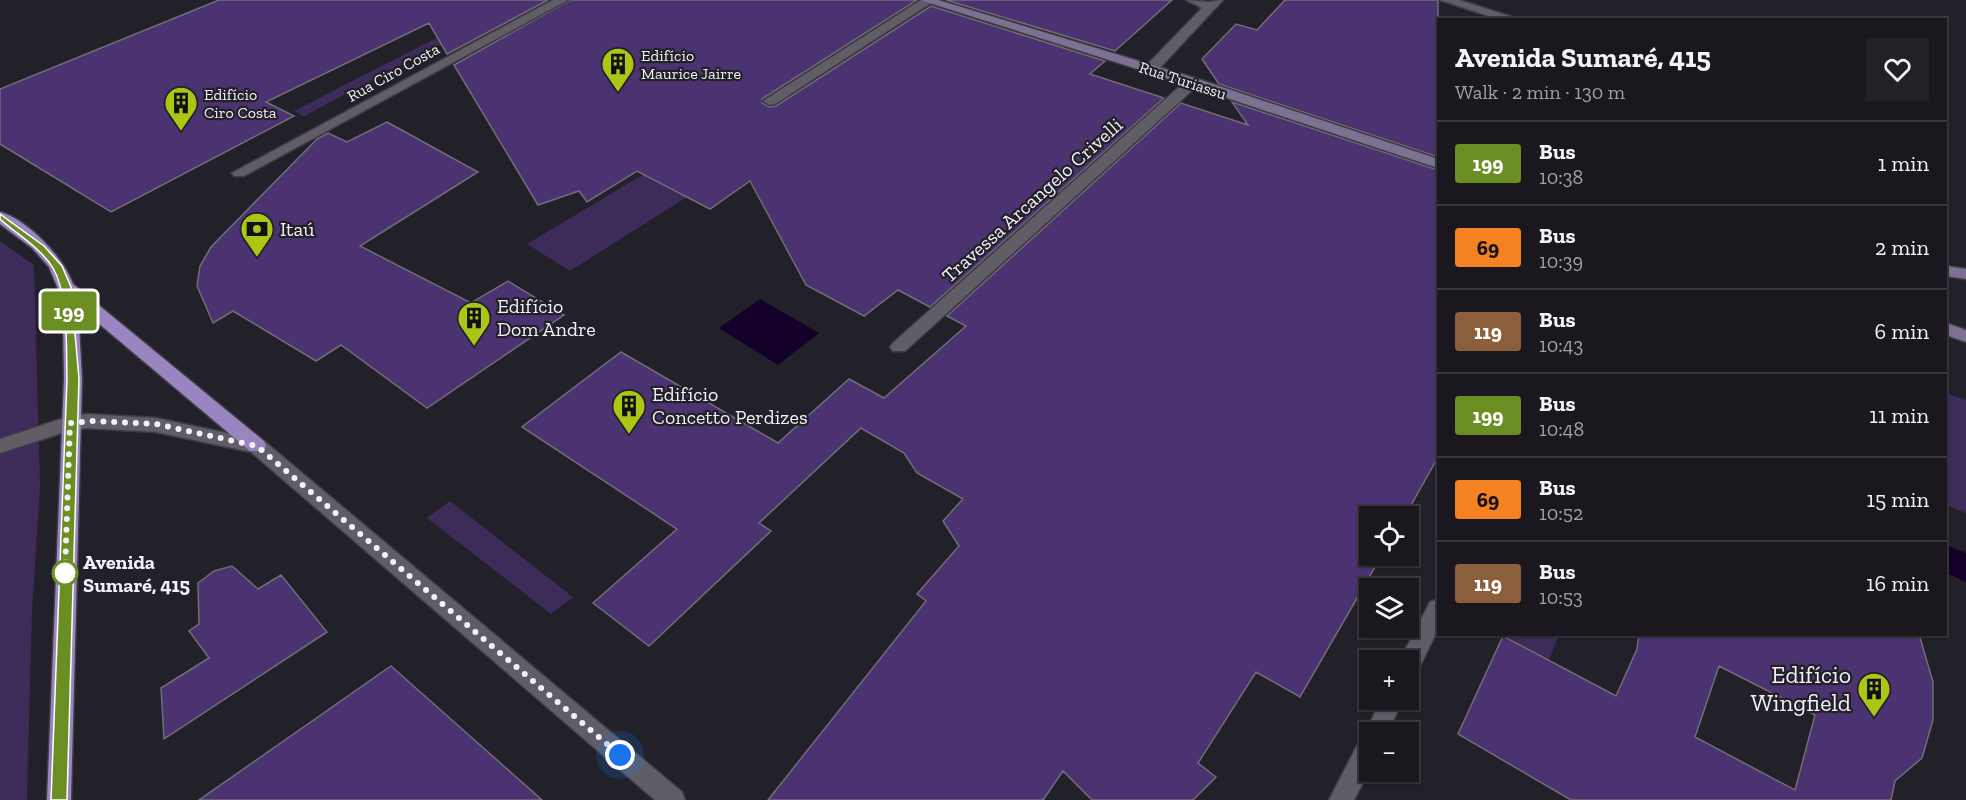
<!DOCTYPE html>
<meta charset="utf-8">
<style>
:root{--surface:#1a181e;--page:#232127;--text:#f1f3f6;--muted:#9fa0a4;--line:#38373c}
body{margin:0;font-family:"Zilla Slab",serif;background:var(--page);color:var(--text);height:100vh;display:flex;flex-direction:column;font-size:22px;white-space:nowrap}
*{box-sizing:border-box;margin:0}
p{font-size:20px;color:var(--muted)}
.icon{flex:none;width:33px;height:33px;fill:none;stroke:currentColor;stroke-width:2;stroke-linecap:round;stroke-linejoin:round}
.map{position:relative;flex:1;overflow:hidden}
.panel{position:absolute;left:1437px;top:18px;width:510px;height:618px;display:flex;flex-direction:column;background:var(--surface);border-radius:0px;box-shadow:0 2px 4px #0004,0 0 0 2px var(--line)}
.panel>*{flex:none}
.badge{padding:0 12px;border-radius:4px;font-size:21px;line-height:39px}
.controls{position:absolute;left:1359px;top:506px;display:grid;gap:12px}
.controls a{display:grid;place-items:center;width:60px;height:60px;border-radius:0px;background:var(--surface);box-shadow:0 2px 4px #0004,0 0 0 2px var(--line);font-size:30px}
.you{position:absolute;width:30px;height:30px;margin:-15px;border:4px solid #fff;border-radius:50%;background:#1a73e8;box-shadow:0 0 0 9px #1a73e833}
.map>.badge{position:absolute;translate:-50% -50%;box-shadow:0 0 0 3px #fff}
.round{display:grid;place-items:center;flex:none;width:63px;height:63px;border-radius:0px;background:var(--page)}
.overview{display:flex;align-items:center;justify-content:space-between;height:102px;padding:0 18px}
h1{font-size:28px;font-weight:800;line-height:45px}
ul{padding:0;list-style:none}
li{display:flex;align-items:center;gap:18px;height:84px;padding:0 18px;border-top:2px solid var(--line)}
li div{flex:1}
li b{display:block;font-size:22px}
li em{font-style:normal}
li .badge{min-width:66px;font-weight:700;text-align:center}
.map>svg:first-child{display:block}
.green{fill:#3d2b5a}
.water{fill:#13012a}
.building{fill:#4b3371;stroke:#706d77;stroke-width:1.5;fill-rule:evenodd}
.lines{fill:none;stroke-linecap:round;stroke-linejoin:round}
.street-casing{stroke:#3f3c44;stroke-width:3}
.secondary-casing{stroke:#3f3c44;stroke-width:3}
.primary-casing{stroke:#3f3c44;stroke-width:3}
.street{fill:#605d67;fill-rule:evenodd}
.secondary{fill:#7c7193;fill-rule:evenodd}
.primary{fill:#9985c0;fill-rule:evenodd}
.line{fill:#6b8e23;stroke:#fff;stroke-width:1.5}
.walk{stroke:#f3f1f7;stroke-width:6;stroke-dasharray:0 10.8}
.stop-dot{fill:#fff;stroke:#6b8e23;stroke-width:3}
.labels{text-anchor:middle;stroke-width:4.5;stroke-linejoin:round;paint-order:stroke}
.far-poi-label{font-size:16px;fill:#f3f1f7;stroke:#222028;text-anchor:start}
.far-street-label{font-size:16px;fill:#f3f1f7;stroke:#222028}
.street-label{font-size:20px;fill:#f3f1f7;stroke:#222028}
.poi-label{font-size:20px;fill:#f3f1f7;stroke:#222028;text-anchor:start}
.stop-label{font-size:20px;font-weight:bold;fill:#f3f1f7;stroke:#222028;text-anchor:start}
.near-poi-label{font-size:24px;fill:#f3f1f7;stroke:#222028;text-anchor:end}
</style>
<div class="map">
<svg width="1966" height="800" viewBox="0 0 1966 800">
<rect width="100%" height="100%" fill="#222028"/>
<path class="green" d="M 510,0 L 520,3 L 304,116 L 294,111 Z
M 652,169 L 695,192 L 570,271 L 527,244 Z
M 0,241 L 34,265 L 40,487 L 32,612 L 27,800 L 0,800 Z
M 1946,393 L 1966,400 L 1966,513 L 1946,505 Z
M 450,501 L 573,597 L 551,614 L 427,518 Z
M 1503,634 L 1559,635 L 1549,660 Z"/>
<path class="water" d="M 760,299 L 819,333 L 778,365 L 719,328 Z
M 1946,545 L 1966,553 L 1966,582 L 1946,573 Z"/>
<path class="building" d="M 219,0 L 548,0 L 447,54 L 429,23 L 266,102 L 294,116 L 111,212 L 0,144 L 0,89 Z
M 570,0 L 917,0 L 762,99 L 762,103 L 769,107 L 776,106 L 931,6 L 1105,61 L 1090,74 L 1164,98 L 930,307 L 898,290 L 864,316 L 806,285 L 750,181 L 710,209 L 637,171 L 587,202 L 579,191 L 538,205 L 454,65 Z
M 946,0 L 1172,0 L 1115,51 Z
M 1285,0 L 1438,0 L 1438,157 L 1219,84 L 1202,59 L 1236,24 L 1257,30 Z
M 1232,102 L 1438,170 L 1438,457 L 1405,516 L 1370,516 L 1370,555 L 1382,555 L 1300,697 L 1256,672 L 1198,763 L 1216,777 L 1193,800 L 1092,800 L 1063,771 L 1043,800 L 768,800 L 926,601 L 917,594 L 959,546 L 943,521 L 963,499 L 917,473 L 904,453 L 861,428 L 759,523 L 771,531 L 649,646 L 593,603 L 677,529 L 522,427 L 621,352 L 778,443 L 849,379 L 884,398 L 966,326 L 947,316 L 1181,103 L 1248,125 Z
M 387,122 L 478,172 L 360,246 L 471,303 L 508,281 L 564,315 L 427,408 L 341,345 L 316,361 L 233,311 L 213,323 L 197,286 L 200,266 L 211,247 L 317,139 L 328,133 L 347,142 Z
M 232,566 L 258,589 L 281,575 L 327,632 L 164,739 L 161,688 L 209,658 L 189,631 L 199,624 L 198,583 L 214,571 Z
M 1639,634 L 1919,634 L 1933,682 L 1933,720 L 1922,758 L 1895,781 L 1891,800 L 1571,800 L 1458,734 L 1503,636 L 1616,696 L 1637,649 ZM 1719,666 L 1815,715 L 1795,790 L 1695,737 Z
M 391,666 L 542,800 L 199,800 Z"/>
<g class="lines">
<g class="street-casing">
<path id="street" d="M 553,0 L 568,0 L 244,176 L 234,176 L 232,173 Z
M 921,0 L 934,1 L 775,104 L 770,105 L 763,101 Z
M 1186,0 L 1208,2 L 1223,0 L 1156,72 L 1146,72 L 1146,66 L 1202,8 Z
M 1440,0 L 1459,0 L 1522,20 L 1501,20 Z
M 1193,78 L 1198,79 L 1198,85 L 905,351 L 893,351 L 890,347 L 893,343 L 1188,79 Z
M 86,414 L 156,418 L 264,441 L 682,792 L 685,800 L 655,800 L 251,452 L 156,432 L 86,428 L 65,432 L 0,453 L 0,439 L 64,418 Z
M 1438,599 L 1438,629 L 1416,674 L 1408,677 L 1408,660 L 1400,660 L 1430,602 Z
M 1380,699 L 1403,699 L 1388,732 L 1370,732 L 1370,769 L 1354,800 L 1329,800 L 1362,736 L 1366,735 Z"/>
</g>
<g class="secondary-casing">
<path id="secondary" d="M 920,0 L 938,0 L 1198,79 L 1438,159 L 1438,168 L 1188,85 Z
M 1946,266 L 1966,269 L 1966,279 L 1946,276 Z
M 1946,323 L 1966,330 L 1966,342 L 1946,335 Z"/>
</g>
<g class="primary-casing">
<path id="primary" d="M 0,212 C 27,219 64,258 73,284 L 264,441 L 266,446 L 264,451 L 250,451 L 78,306 L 82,379 L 71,800 L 47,800 L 64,379 L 63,320 L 58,289 L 49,267 L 32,248 L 0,224 Z"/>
</g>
<use href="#street" class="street"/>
<use href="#secondary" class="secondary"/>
<use href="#primary" class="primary"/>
</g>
<path class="line" d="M 0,214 L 44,246 L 62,266 L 71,287 L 79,379 L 67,800 L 51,800 L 67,379 C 66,347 69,296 53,268 C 41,248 15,233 0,219 Z"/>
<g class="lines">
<path class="walk" d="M 65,573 L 70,423 L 93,421 L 156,424 L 257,446 L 620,755"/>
</g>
<defs>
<g id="building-pin" transform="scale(1.725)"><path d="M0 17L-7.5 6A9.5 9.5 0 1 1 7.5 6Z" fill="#abc615" stroke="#222028"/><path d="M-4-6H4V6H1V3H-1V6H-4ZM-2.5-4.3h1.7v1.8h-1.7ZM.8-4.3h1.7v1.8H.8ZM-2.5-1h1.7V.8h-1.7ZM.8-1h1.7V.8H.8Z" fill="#111"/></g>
<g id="bank-pin" transform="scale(1.725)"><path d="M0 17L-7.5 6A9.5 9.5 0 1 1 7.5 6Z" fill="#abc615" stroke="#222028"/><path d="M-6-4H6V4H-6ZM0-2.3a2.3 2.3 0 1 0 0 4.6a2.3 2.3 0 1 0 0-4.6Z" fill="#111"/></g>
</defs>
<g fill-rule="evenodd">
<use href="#building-pin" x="618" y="64"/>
<use href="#building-pin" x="181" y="103"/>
<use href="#bank-pin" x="257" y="229"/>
<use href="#building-pin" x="474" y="318"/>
<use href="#building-pin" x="629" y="406"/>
<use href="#building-pin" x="1874" y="689"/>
</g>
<circle class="stop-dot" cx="65" cy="573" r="12"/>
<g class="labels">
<g class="far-poi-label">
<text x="641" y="61">Edifício<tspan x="641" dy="18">Maurice Jairre</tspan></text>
<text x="204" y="100">Edifício<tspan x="204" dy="18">Ciro Costa</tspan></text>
</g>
<g class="far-street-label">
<text transform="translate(393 72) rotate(-29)" y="6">Rua Ciro Costa</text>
<text transform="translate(1183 80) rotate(18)" y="6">Rua Turiassu</text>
</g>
<g class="street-label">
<text transform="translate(1032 200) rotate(-42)" y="7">Travessa Arcangelo Crivelli</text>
</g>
<g class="poi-label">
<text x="280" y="236">Itaú</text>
<text x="497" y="313">Edifício<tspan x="497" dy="23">Dom Andre</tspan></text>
<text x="652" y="401">Edifício<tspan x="652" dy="23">Concetto Perdizes</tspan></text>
</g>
<g class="stop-label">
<text x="83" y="569">Avenida<tspan x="83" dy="23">Sumaré, 415</tspan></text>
</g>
<g class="near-poi-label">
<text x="1851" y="683">Edifício<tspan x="1851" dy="28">Wingfield</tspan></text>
</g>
</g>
</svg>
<div class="controls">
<a><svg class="icon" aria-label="locate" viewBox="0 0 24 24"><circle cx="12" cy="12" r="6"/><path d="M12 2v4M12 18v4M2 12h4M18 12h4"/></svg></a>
<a><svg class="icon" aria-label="layers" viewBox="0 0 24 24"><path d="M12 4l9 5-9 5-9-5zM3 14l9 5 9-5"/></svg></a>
<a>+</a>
<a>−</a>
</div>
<div class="you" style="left:620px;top:755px"></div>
<b class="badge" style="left:69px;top:311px;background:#6b8e23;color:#fff">199</b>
<section class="panel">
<div class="overview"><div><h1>Avenida Sumaré, 415</h1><p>Walk · 2 min · 130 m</p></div><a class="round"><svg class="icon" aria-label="heart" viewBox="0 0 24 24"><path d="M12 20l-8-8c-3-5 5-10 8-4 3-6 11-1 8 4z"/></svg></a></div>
<ul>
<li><span class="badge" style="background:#6b8e23;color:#fff">199</span><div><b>Bus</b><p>10:38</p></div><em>1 min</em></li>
<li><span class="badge" style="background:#f58220;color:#111">69</span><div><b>Bus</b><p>10:39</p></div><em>2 min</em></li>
<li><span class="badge" style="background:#8b5e3c;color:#fff">119</span><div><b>Bus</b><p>10:43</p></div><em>6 min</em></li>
<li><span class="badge" style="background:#6b8e23;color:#fff">199</span><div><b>Bus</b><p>10:48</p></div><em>11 min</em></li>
<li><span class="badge" style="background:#f58220;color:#111">69</span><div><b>Bus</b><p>10:52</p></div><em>15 min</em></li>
<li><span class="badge" style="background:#8b5e3c;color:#fff">119</span><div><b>Bus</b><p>10:53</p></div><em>16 min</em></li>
</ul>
</section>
</div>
